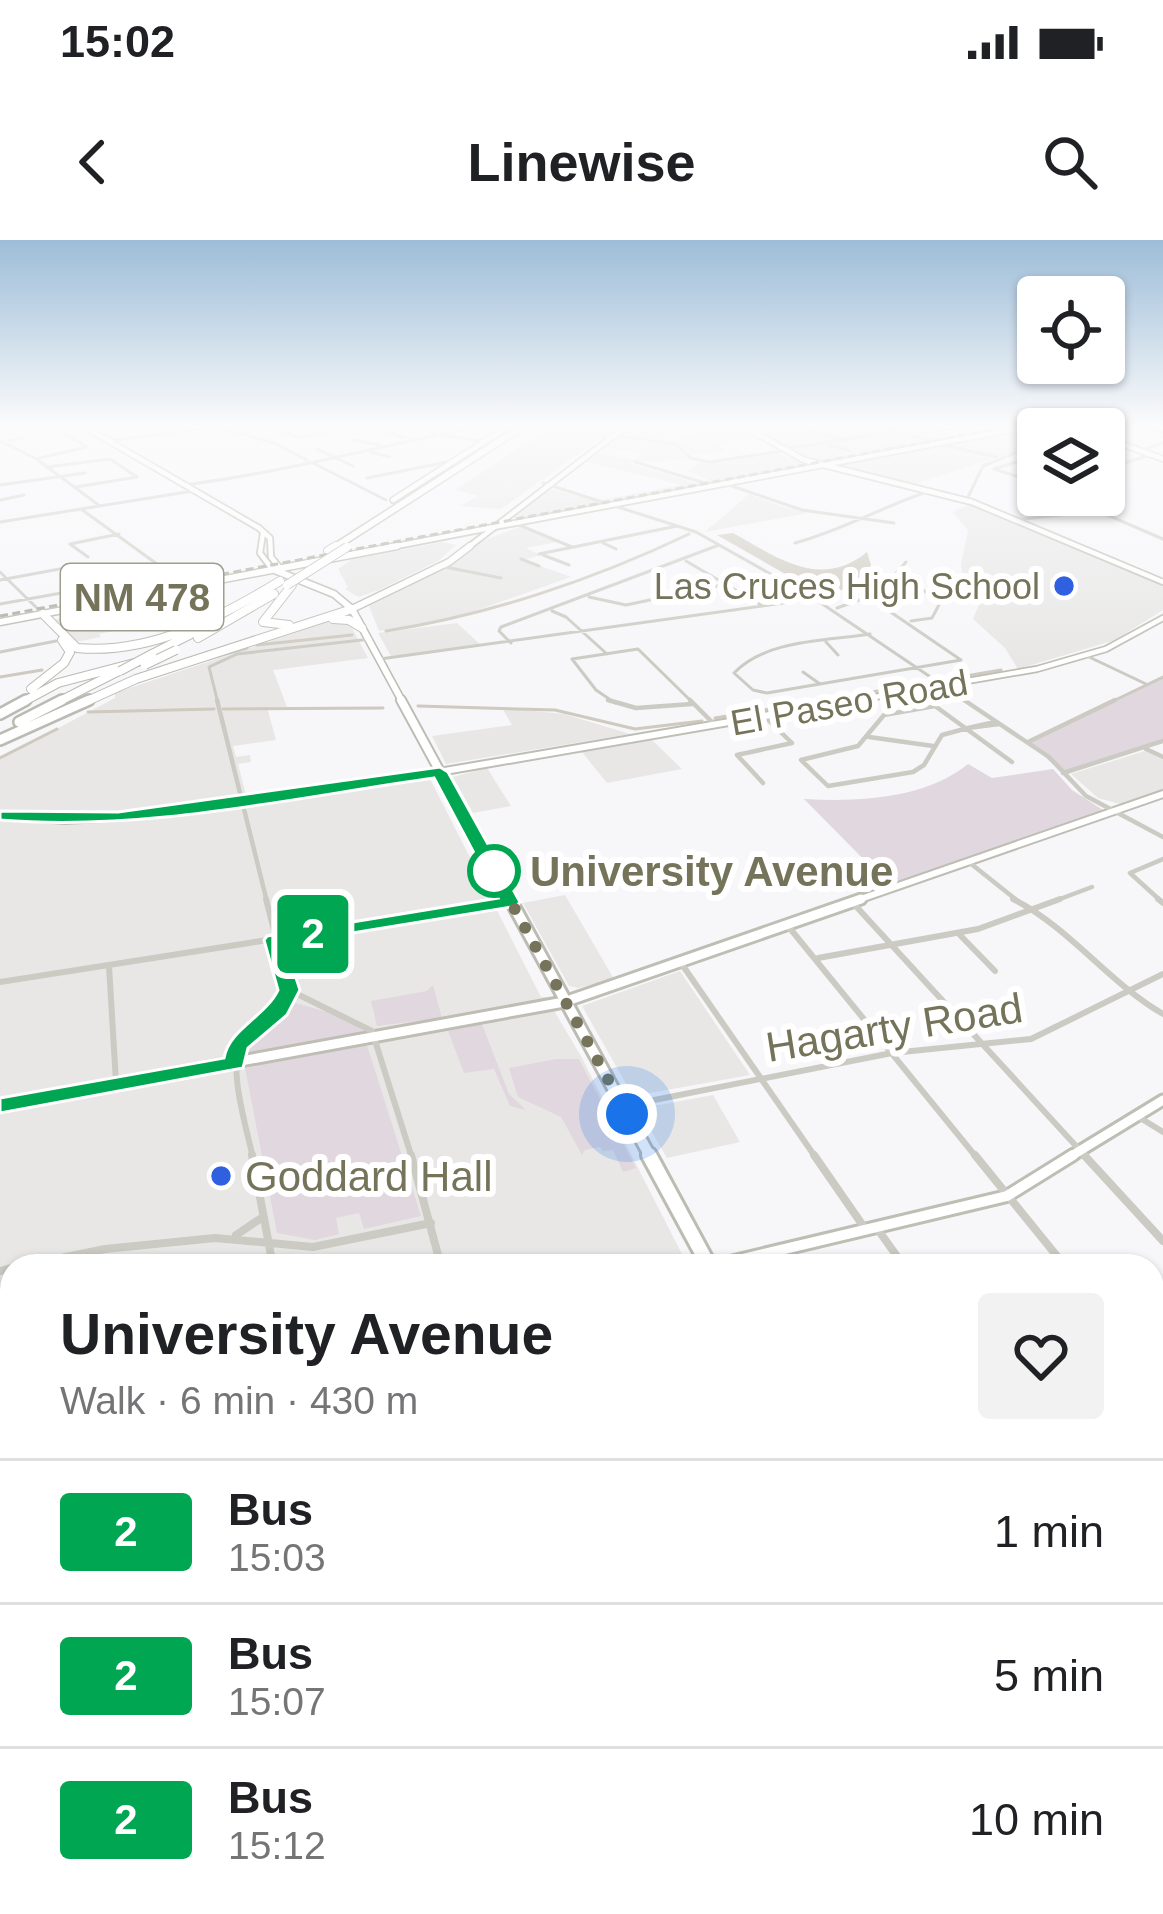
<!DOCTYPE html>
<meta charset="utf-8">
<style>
:root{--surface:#fff;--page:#f2f2f2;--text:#202124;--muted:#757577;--line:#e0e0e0}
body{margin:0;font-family:Arial,sans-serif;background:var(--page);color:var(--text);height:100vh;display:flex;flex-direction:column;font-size:45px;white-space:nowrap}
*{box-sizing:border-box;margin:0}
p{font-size:39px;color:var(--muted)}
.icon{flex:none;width:66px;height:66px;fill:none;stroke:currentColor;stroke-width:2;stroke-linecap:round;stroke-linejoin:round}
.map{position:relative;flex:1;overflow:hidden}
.details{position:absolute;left:0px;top:1014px;width:1164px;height:660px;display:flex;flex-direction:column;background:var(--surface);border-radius:36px 36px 0 0;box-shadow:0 3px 9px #0004}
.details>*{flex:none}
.badge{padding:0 24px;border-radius:9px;font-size:42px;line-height:78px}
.tools{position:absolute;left:1017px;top:36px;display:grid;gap:24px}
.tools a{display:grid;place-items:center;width:108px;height:108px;border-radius:12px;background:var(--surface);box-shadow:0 3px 9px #0004;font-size:60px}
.you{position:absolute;width:60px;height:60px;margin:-30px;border:9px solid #fff;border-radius:50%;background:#1a73e8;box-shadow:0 0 0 18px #1a73e833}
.map>.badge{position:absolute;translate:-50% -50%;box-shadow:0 0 0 6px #fff}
.round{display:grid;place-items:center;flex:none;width:126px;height:126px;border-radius:12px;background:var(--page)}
.summary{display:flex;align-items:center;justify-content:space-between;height:204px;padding:0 60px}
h1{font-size:57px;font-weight:800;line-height:90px}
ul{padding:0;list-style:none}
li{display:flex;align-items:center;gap:36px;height:144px;padding:0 60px;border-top:3px solid var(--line)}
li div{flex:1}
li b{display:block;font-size:45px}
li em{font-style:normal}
li .badge{min-width:132px;font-weight:700;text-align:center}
.status{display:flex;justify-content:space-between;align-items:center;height:84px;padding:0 60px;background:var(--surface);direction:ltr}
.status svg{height:33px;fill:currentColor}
header{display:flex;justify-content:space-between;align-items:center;height:156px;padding:0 60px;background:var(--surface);font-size:54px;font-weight:800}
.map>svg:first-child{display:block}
.built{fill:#e8e7e6}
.green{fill:#e0d7df}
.water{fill:#cecabf}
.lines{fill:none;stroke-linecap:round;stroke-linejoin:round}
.stream{stroke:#cecabf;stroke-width:3}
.secondary-far3-casing{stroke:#bebeb4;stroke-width:8}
.secondary-far2-casing{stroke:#bebeb4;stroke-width:10}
.secondary-far1-casing{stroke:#bebeb4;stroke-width:15}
.secondary-casing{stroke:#bebeb4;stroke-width:16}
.primary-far5-casing{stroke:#bcbcb3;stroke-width:8}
.primary-far4-casing{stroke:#bcbcb3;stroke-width:9}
.primary-far3-casing{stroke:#bcbcb3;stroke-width:12}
.primary-far2-casing{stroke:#bcbcb3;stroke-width:16}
.primary-far1-casing{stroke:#bcbcb3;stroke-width:20}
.primary-casing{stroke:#bcbcb3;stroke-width:22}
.highway-far2-casing{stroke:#bbbab3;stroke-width:9}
.highway-far1-casing{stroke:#bbbab3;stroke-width:10}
.highway-casing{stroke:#bbbab3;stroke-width:14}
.street-far4{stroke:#cbcbc4;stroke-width:3}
.street-far3{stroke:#cbcbc4;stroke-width:4.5}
.street-far2{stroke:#cbcbc4;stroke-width:6}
.street-far1{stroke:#cbcbc4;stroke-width:8}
.street{stroke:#cbcbc4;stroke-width:9}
.secondary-far3{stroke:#fff;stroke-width:4.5}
.secondary-far2{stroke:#fff;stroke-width:6}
.secondary-far1{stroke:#fff;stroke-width:9}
.secondary{stroke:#fff;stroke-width:10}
.primary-far5{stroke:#fff;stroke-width:4.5}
.primary-far4{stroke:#fff;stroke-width:6}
.primary-far3{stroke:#fff;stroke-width:8}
.primary-far2{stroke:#fff;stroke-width:10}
.primary-far1{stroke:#fff;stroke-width:14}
.primary{stroke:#fff;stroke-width:16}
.highway-far2{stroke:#fff;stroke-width:6}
.highway-far1{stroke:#fff;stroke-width:8}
.highway{stroke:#fff;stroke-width:9}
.rail{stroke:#adac9f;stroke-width:3;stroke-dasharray:8 4.5;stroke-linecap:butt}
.highway-bridge-casing{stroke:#bbbab3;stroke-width:10;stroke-linecap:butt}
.highway-bridge{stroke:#fff;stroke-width:8}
.line{fill:#00a651;stroke:#fff;stroke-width:3}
.walk{stroke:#75745b;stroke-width:12;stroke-dasharray:0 21.6}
.poi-dot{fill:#2f60e0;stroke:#fff;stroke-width:4.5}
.stop-dot{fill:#fff;stroke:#00a651;stroke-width:6}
.labels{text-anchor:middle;stroke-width:12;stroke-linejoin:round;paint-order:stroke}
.far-poi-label{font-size:36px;fill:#75745b;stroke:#fff;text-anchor:end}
.far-street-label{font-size:36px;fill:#75745b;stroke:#fff}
.shield{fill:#fff;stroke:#9e9e8c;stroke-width:3}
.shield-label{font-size:39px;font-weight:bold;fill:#75745b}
.stop-label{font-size:42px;font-weight:bold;fill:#75745b;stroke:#fff;text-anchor:start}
.street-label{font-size:42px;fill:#75745b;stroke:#fff}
.poi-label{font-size:42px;fill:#75745b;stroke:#fff;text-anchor:start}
</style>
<div class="status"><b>15:02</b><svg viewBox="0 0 49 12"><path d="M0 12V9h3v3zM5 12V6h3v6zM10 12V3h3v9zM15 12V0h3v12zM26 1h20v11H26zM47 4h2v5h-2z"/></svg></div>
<header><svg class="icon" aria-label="back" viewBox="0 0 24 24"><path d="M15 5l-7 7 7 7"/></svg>Linewise<svg class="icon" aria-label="search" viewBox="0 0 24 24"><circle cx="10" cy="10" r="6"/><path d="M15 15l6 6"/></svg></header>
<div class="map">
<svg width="1163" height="1674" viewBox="0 0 1163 1674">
<rect width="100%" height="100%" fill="#f7f6f9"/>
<path class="built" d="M 550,187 L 616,187 L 501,269 L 460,266 L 478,256 L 455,250 Z
M 633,187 L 739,187 L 756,199 L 715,202 L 727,212 L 690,214 L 672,201 L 696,193 L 677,191 L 659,199 L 618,196 Z
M 750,187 L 875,187 L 924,200 L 1017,187 L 824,224 L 798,216 Z
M 1035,187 L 1059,187 L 1038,189 L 1033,206 L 1000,217 L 948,204 Z
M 615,198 L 673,204 L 689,219 L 628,223 L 696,243 L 709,240 L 687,231 L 700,222 L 778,213 L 813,226 L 532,279 L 513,278 L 551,249 L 596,261 L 681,245 L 586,222 L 596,213 L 635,220 L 644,212 L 604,208 Z
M 941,205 L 993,219 L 910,245 L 831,226 Z
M 749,254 L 780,266 L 808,273 L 705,292 Z
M 970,264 L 1163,345 L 1163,370 L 1115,400 L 1018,429 L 1005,408 L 973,379 L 980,362 L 963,342 L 961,324 L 968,290 L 953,272 Z
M 519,287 L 557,302 L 526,308 L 540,315 L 524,320 L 571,337 L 452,379 L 379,391 L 369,366 L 443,329 L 487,299 Z
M 442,302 L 456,305 L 438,321 L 381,349 L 359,357 L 345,349 L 348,347 L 338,329 L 352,319 Z
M 133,361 L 138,386 L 99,394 L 101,397 L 75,402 L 54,380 Z
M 327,382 L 350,384 L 368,418 L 273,430 L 287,467 L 267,467 L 276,500 L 233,506 L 236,517 L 250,515 L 251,522 L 238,524 L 248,563 L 430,539 L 541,757 L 546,757 L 582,818 L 688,1026 L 12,1026 L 12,1662 L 1040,1662 L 1046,1674 L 0,1674 L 0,519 L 115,458 L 115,453 Z
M 457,383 L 482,406 L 391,416 L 378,393 Z
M 502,468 L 564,474 L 630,494 L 446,524 L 432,496 L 512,485 Z
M 652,500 L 682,529 L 607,543 L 582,512 Z
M 1145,511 L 1163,520 L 1163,550 L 1120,564 L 1098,558 L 1071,534 Z
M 487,528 L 511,566 L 473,573 L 453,537 Z
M 565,655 L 614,739 L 578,748 L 569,746 L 523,663 Z
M 680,731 L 750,835 L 633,856 L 582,766 Z
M 713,855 L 740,902 L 667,918 L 641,873 L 643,868 Z"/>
<path class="green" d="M 1163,437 L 1163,502 L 1063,533 L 1028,502 Z
M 968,524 L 992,538 L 1053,529 L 1072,550 L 1103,570 L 889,645 L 804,559 C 859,562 925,559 968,524 Z
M 433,745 L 442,778 L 377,786 L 371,761 L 427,751 Z
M 292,762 L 342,776 L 367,792 L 239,815 L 253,792 Z
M 482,784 L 509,854 L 526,870 L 510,866 L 494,829 L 464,833 L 448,791 Z
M 367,805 L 421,976 L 364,989 L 359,973 L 336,978 L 339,994 L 315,1000 L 277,993 L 245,828 Z
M 556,819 L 579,819 L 636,928 L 623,932 L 613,910 L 603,911 L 600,907 L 585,910 L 582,915 L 561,877 L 518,857 L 509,828 Z"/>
<path class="water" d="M 733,293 C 775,316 820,351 867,312 L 871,325 L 861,343 L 824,356 L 717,295 Z"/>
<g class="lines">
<path class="stream" d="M 490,187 L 495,189
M 880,187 L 936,202
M 222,188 L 274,203 L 307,220
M 945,205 L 996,217
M 635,222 L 708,244
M 313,223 L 386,260
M 967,259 L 983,226 L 1038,204
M 521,319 L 539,326
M 386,391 C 489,375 595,339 689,294
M 257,405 L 352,395
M 208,419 L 247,408
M 0,437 L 42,430
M 942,440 L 1001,430
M 418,466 L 555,470 L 635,489 L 702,481
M 223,469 L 383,468
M 88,472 L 214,469
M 715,478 L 932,442
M 0,518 L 57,489"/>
<g class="secondary-far3-casing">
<path id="secondary-far3" d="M 85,187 L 259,288 L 270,298 L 271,317 L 280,328
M 745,187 L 804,220 L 972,262 L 1163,342
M 1113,187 L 1106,194 L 1111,200 L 1163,219
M 393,260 L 507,187
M 494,287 L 1025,187
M 263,293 L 260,313 L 272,329
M 840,463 L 1037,429 L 1106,409 L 1163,378"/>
</g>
<g class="secondary-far2-casing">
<path id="secondary-far2" d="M 439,532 L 857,460
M 0,575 L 65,580 L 119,577 L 441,532
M 852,662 L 1163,554"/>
</g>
<g class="secondary-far1-casing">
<path id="secondary-far1" d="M 0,865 L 564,762 L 861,659
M 1068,918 L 1163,860"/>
</g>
<g class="secondary-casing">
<path id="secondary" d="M 713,1026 L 1007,956 L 1073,915"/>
</g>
<g class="primary-far5-casing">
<path id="primary-far5" d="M 381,309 L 494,287
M 466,309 L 625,187"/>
</g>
<g class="primary-far4-casing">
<path id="primary-far4" d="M 272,329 L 334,354 L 352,369 L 403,463
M 352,369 L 449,322 L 470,306
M 0,382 L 397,306"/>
</g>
<g class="primary-far3-casing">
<path id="primary-far3" d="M 401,460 L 511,662"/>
</g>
<g class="primary-far2-casing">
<path id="primary-far2" d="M 510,659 L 651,918"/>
</g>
<g class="primary-far1-casing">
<path id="primary-far1" d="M 649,915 L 709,1026"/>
</g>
<g class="primary-casing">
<path id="primary" d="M 1054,1662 L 1061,1674
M 1081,1662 L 1088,1674"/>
</g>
<g class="highway-far2-casing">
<path id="highway-far2" d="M 332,309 L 522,187"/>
</g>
<g class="highway-far1-casing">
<path id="highway-far1" d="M 328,311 L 336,306
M 43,374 L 77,408 C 150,415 219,378 280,341
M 333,379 L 349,380 L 362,388
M 289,385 L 263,382 L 292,345
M 198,398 L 274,354
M 152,414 L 203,388
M 31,449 L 64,423 L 70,412 L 62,400
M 21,463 L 58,443 L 138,422
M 56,463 L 119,431
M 83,463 L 136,439 L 352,369"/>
</g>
<g class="highway-casing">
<path id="highway" d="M 0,474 L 26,460
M 19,482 L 62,460
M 0,500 L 89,460"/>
</g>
<path class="street-far4" d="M 270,187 L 301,198 L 344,187
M 425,187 L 437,195 L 484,201
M 798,187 L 840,199
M 908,187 L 928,193 L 959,187
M 0,190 L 22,187
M 1153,190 L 1163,192
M 387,192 L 405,198
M 604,195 L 674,203 L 691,218 L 709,222 L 782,211
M 354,200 L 380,205
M 0,201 L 35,218 L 100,266
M 8,201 L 22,198
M 108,201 L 213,187
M 828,205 L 850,211
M 317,209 L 353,226
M 784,209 L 878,194
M 1104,210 L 1120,204
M 1140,211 L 1163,203
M 370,212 L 390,217
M 1038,215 L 994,229 L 1016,236 L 1038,235
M 39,218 L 87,207 L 55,187
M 47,227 L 110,219 L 137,237 L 76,247
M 1105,229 L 1150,215
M 367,238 L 452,221
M 543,243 L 696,292 L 815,359 L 969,463
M 726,244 L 802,270 L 894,283
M 0,245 L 85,233
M 184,245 C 278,233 369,209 462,190
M 1061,255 L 1163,299
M 0,260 L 24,255
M 81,269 L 186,345 L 192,374 L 140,384
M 1017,280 L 1093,271
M 0,282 L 193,251
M 519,285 L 572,307
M 603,303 L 616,309
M 795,303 C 843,290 882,267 929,251
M 539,314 L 677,286
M 543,315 L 569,325
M 88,317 L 70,304 L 119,294
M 686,321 L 761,365
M 435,325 L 501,338
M 0,332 L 43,374
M 0,340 L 65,328
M 895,343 L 923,350 L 940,363 L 932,378 L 911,381
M 589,357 L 626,365 L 726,344
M 870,358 L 961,420 L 767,453 L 753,450 L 734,433 C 767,399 826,401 870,394
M 0,364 L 173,333
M 837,368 L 879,353 L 906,322
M 552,371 L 566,377 L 607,414
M 826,402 L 838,415
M 511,403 L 499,391 L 501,387 L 719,305
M 0,412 L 56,401
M 1087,416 L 1146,444
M 380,419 L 812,359
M 803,432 L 820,444
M 218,463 L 209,427 L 237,414 L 371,399
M 615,463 L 596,450 L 572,419 L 638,409 L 693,463
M 1109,463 L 1163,437"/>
<path class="street-far3" d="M 217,460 L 267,662
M 608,460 L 636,468 L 692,464
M 690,460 L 715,485
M 964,460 L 1049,517 L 1086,556 L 1163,597
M 995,482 L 968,488 L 999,484
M 968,488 L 942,495 L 924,525 L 913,532 L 828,546 L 801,520 L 858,506 L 884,475 L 935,466 L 1012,522
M 869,497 L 933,506
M 1028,502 L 1115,460
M 1146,509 L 1163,517
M 1063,533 L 1163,501
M 763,543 L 737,515 L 792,503 L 764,476
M 970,623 L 1019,662
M 1052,662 L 1092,647
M 1162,662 L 1130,633 L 1163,619"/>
<path class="street-far2" d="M 266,659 L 289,750
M 1013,659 C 1069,687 1108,742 1163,774
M 1158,659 L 1163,663
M 853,663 L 1087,918
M 788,686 L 977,918
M 958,693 L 995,731
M 818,718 L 978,689 L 1060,659
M 681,723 L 816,918
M 109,726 L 116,842
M 0,742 L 510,662
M 289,750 L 372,791 L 412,918
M 624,866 L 892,813 L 1031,799 L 1163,734
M 1137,876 L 1163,892
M 253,918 C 247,889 225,821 244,799 C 259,781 278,771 289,750"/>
<path class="street-far1" d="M 252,915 L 273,1026
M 411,915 L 441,1026
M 814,915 L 866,990
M 975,915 L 1065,1026
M 1084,915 L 1163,1001
M 876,987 L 904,1026
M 236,995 L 263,977
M 22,1026 L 105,1009 L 215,998 L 313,1007 L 431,983
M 0,1031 L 12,1028
M 1152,1130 L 1163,1143"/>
<path class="street" d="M 1152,1282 L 1163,1279
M 0,1286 L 12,1283
M 0,1604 L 12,1601"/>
<use href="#secondary-far3" class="secondary-far3"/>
<use href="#secondary-far2" class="secondary-far2"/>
<use href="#secondary-far1" class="secondary-far1"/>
<use href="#secondary" class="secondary"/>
<use href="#primary-far5" class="primary-far5"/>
<use href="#primary-far4" class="primary-far4"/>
<use href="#primary-far3" class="primary-far3"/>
<use href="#primary-far2" class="primary-far2"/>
<use href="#primary-far1" class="primary-far1"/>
<use href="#primary" class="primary"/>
<use href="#highway-far2" class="highway-far2"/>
<use href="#highway-far1" class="highway-far1"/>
<use href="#highway" class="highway"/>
<path class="rail" d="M 0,376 L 1006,187"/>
<g class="highway-bridge-casing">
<path id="highway-bridge" d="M 287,345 L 347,307
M 145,425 L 176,410
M 120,431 L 152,414"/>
</g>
<use href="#highway-bridge" class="highway-bridge"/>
</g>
<linearGradient id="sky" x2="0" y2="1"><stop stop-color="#9dbdd8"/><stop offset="0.44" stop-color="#fbfbfc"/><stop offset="1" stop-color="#fbfbfc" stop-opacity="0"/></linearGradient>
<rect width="1163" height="422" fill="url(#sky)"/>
<path class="line" d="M 440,527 L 448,532 L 520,662 L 517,666 L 285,704 L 300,750 L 287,775 L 248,808 L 243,828 L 0,873 L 0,858 L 224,818 C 229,789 265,777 278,750 L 264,700 L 267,696 L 498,658 L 434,538 C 291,558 145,592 0,580 L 0,571 L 118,572 Z"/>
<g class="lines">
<path class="walk" d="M 494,631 L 627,874"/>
</g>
<g class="poi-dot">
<circle cx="1064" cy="346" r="12"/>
<circle cx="221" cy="936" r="12"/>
</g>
<circle class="stop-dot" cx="494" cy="631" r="24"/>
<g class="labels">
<g class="far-poi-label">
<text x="1040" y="359">Las Cruces High School</text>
</g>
<g class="far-street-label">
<text transform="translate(849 462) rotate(-10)" y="13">El Paseo Road</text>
</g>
<rect class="shield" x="61" y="324" width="162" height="66" rx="9"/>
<g class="shield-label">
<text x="142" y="371">NM 478</text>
</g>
<g class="stop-label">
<text x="530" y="646">University Avenue</text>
</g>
<g class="street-label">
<text transform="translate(894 787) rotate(-9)" y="15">Hagarty Road</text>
</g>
<g class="poi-label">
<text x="245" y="951">Goddard Hall</text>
</g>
</g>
</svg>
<div class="tools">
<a><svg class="icon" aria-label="locate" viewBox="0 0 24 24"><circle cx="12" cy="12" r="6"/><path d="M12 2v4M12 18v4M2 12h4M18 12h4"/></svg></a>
<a><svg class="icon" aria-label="layers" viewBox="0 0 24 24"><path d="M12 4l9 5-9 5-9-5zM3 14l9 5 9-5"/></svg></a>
</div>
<div class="you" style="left:627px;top:874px"></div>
<b class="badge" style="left:313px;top:694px;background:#00a651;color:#fff">2</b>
<section class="details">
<div class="summary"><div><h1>University Avenue</h1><p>Walk · 6 min · 430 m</p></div><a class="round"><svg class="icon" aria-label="heart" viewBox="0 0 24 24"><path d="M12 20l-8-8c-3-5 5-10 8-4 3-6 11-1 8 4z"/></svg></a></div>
<ul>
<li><span class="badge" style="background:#00a651;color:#fff">2</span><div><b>Bus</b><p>15:03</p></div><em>1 min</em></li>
<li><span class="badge" style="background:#00a651;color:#fff">2</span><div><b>Bus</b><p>15:07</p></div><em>5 min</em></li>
<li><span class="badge" style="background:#00a651;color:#fff">2</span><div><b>Bus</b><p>15:12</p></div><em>10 min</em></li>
</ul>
</section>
</div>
